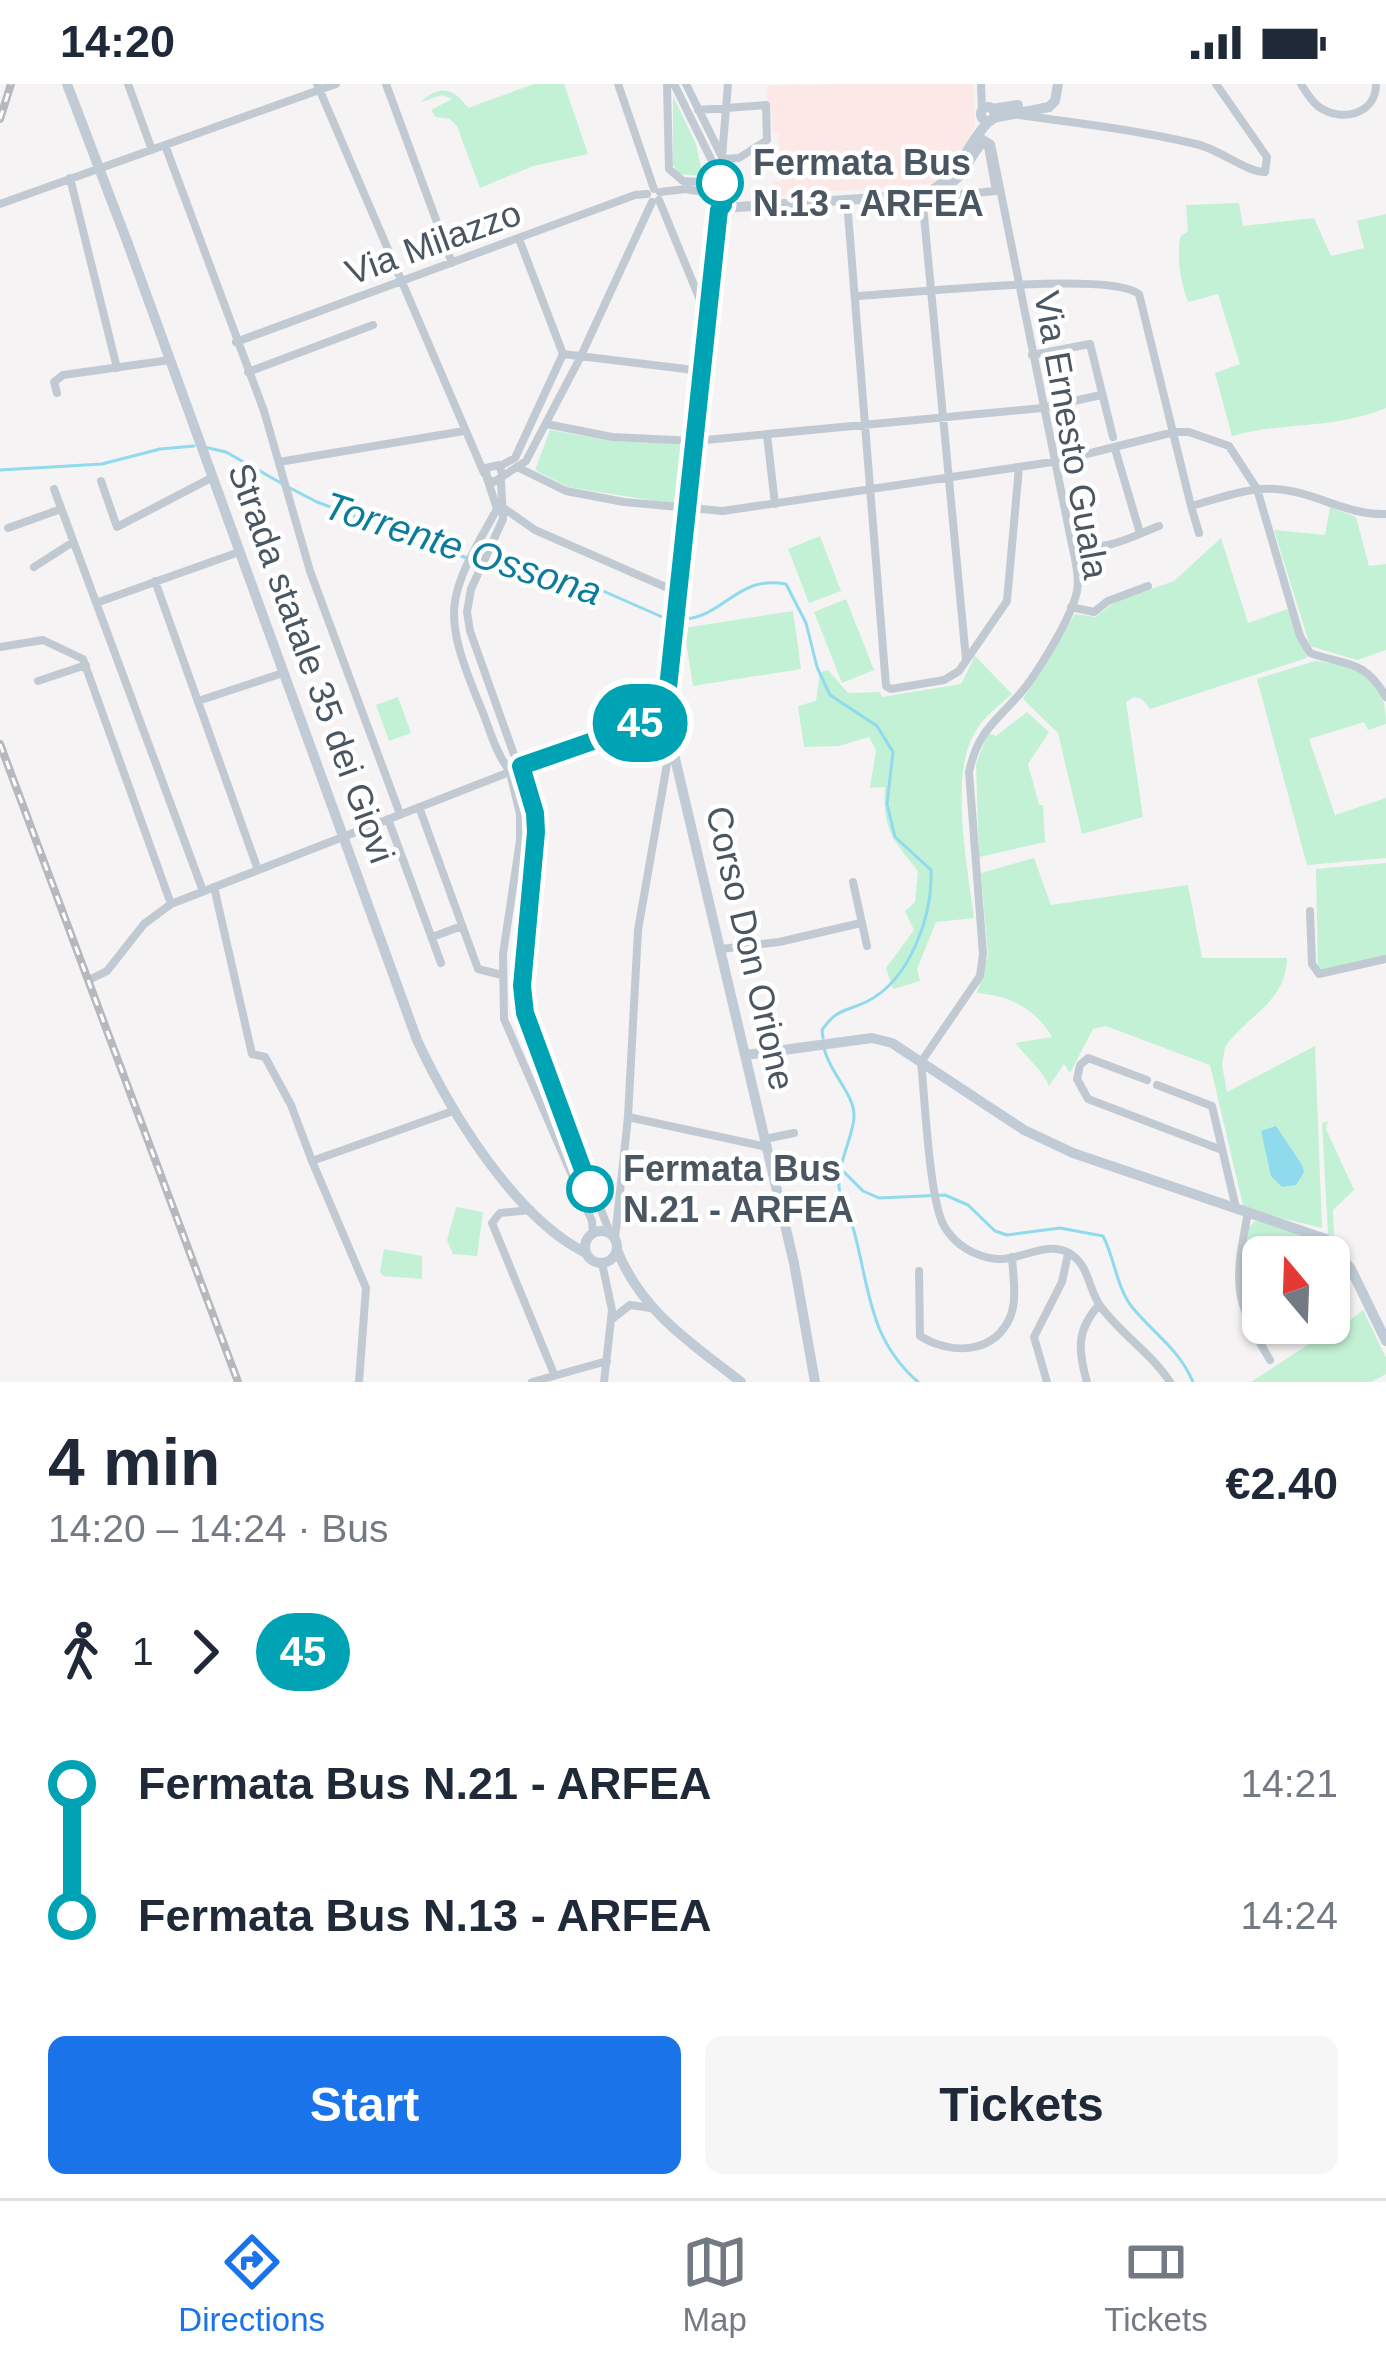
<!DOCTYPE html>
<meta charset="utf-8">
<style>
:root{--surface:#fff;--page:#f6f6f7;--text:#1f2937;--muted:#747a83;--line:#e0e1e3;--accent:#1a73e8}
body{margin:0;font-family:Helvetica,sans-serif;background:var(--page);color:var(--text);height:100vh;display:flex;flex-direction:column;font-size:45px;white-space:nowrap}
*{box-sizing:border-box;margin:0}
p{font-size:39px;color:var(--muted)}
.icon{flex:none;width:66px;height:66px;fill:none;stroke:currentColor;stroke-width:2;stroke-linecap:round;stroke-linejoin:round}
.map{position:relative;height:1298px;overflow:hidden}
.panel{display:flex;flex-direction:column;background:var(--surface);flex:1}
.panel>*{flex:none}
.badge{padding:0 24px;border-radius:39px;font-size:42px;line-height:78px}
.needle{width:78px;rotate:341deg}
.controls{position:absolute;left:1242px;top:1152px;display:grid;gap:24px}
.controls a{display:grid;place-items:center;width:108px;height:108px;border-radius:18px;background:var(--surface);box-shadow:0 3px 9px #0004;font-size:60px}
.map>.badge{position:absolute;translate:-50% -50%;box-shadow:0 0 0 6px #fff}
.legs{display:flex;align-items:center;gap:18px;height:132px;padding:0 48px;font-size:39px}
.legs p{margin-inline-start:auto}
.head{display:flex;align-items:center;justify-content:space-between;height:204px;padding:0 48px}
h1{font-size:66px;font-weight:600;line-height:90px}
.cta{display:flex;gap:24px;margin-top:auto;padding:24px 48px}
.cta a{flex:1;height:138px;border-radius:18px;background:var(--accent);color:#fff;font-size:48px;font-weight:600;line-height:138px;text-align:center}
.cta a+a{background:var(--page);color:var(--text)}
ul{padding:0 48px;list-style:none}
li{display:flex;align-items:center;gap:42px;height:132px;font-size:45px}
li i{display:grid;place-items:center;width:18px;height:100%;margin:0 15px;background:currentColor}
li i::after{content:'';width:30px;height:30px;margin:-15px;border:9px solid;border-radius:50%;background:var(--surface)}
li p{margin-inline-start:auto}
li:first-child i{background:linear-gradient(#0000 50%,currentColor 0)}
li:last-child i{background:linear-gradient(currentColor 50%,#0000 0)}
.status{display:flex;justify-content:space-between;align-items:center;height:84px;padding:0 60px;background:var(--surface);direction:ltr}
.status svg{height:33px;fill:currentColor}
.menu{display:flex;justify-content:space-around;align-items:center;height:168px;border-top:3px solid var(--line);background:var(--surface);font-size:33px;color:var(--muted)}
.menu a{display:grid;justify-items:center;gap:6px}
.menu .current{color:var(--accent)}
.map>svg:first-child{display:block}
.medical{fill:#fce8e6}
.green{fill:#c3f1d5}
.water{fill:#90daee}
.lines{fill:none;stroke-linecap:round;stroke-linejoin:round}
.stream{stroke:#90daee;stroke-width:3}
.street{stroke:#c1cad2;stroke-width:8}
.secondary{stroke:#c1cbd6;stroke-width:10}
.rail-casing{stroke:#b5b8bd;stroke-width:8}
.rail{stroke:#fff;stroke-width:3;stroke-dasharray:9;stroke-linecap:butt}
.secondary-bridge{stroke:#c1cbd6;stroke-width:10}
.line-1-casing{stroke:#fff;stroke-width:27}
.line-1{stroke:#00a3b4;stroke-width:18}
.stop-1-dot{fill:#fff;stroke:#00a3b4;stroke-width:6}
.labels{text-anchor:middle;stroke-width:9;stroke-linejoin:round;paint-order:stroke}
.stop-label{font-size:36px;font-weight:bold;fill:#4a5661;stroke:#fff;text-anchor:start}
.street-label{font-size:36px;fill:#4a5661;stroke:#fff}
.water-label{font-size:39px;font-style:italic;fill:#0c7c9b;stroke:#fff}
</style>
<div class="status"><b>14:20</b><svg viewBox="0 0 49 12"><path d="M0 12V9h3v3zM5 12V6h3v6zM10 12V3h3v9zM15 12V0h3v12zM26 1h20v11H26zM47 4h2v5h-2z"/></svg></div>
<div class="map">
<svg width="1386" height="1298" viewBox="0 0 1386 1298">
<rect width="100%" height="100%" fill="#f5f3f3"/>
<path class="medical" d="M 973,0 L 975,41 L 958,77 L 936,99 L 775,112 L 774,98 L 781,97 L 781,88 L 778,50 L 773,49 L 771,26 L 768,26 L 767,1 Z"/>
<path class="green" d="M 534,0 L 564,0 L 588,70 L 533,82 L 480,104 L 457,42 L 450,35 L 436,33 L 431,26 L 452,15 L 442,11 L 421,18 C 439,0 454,4 468,24 Z
M 673,12 L 696,60 L 703,92 L 679,90 L 673,81 Z
M 1239,119 L 1243,142 L 1314,134 L 1331,172 L 1364,164 L 1357,137 L 1386,130 L 1386,324 C 1331,346 1287,337 1232,352 L 1215,289 L 1240,280 L 1218,210 L 1188,218 C 1180,196 1177,176 1180,153 L 1188,147 L 1186,121 Z
M 550,346 L 612,357 L 681,360 L 674,420 L 568,403 L 535,386 Z
M 1330,423 L 1356,433 L 1369,482 L 1386,480 L 1386,566 L 1357,576 L 1310,562 L 1274,446 L 1325,451 Z
M 820,452 L 841,507 L 809,519 L 788,465 Z
M 1221,454 L 1248,539 L 1288,525 L 1307,574 L 1150,625 L 1142,615 L 1134,613 L 1126,618 L 1143,733 L 1082,750 L 1058,649 L 1023,615 L 1075,530 L 1096,533 L 1115,518 L 1174,497 Z
M 846,515 L 874,586 L 842,599 L 814,528 Z
M 793,527 L 801,585 L 693,602 L 684,544 Z
M 975,572 L 1012,610 C 997,623 982,634 973,652 C 950,695 968,786 974,834 L 936,838 L 917,885 L 920,897 L 893,905 L 886,884 L 914,846 L 905,827 L 915,818 L 918,787 C 893,756 882,745 885,703 L 870,704 L 876,666 L 869,653 L 839,662 L 804,663 L 798,622 L 816,617 L 820,588 L 828,586 L 848,609 L 880,608 L 882,613 L 961,600 Z
M 1315,577 C 1359,582 1386,588 1386,640 L 1368,646 L 1364,638 L 1309,655 L 1335,731 L 1386,714 L 1386,774 L 1307,781 L 1257,595 Z
M 398,613 L 411,649 L 389,657 L 376,621 Z
M 1027,628 L 1049,648 L 1028,680 L 1039,721 L 1043,721 L 1045,758 L 979,773 L 976,680 L 988,649 L 996,652 Z
M 1034,774 L 1051,821 L 1188,801 L 1202,874 L 1287,874 C 1286,919 1247,931 1225,963 L 1222,981 L 1227,1008 L 1315,962 L 1322,1144 L 1244,1125 L 1210,981 L 1106,942 L 1093,945 L 1070,989 L 1064,980 L 1049,1002 C 1044,987 1025,973 1016,959 L 1052,953 C 1035,924 1010,912 977,909 L 988,872 L 981,789 Z
M 1386,779 L 1386,874 L 1330,888 L 1318,886 L 1316,785 Z
M 1328,1037 L 1326,1045 L 1354,1106 L 1333,1126 L 1334,1152 L 1328,1150 L 1322,1039 Z
M 456,1123 L 483,1128 L 477,1172 L 453,1170 L 447,1156 Z
M 1256,1137 L 1306,1151 L 1335,1175 L 1329,1179 L 1329,1173 L 1263,1173 L 1263,1223 L 1248,1232 L 1239,1204 L 1247,1144 Z
M 384,1165 L 422,1172 L 422,1195 L 383,1192 L 380,1188 Z
M 1363,1226 L 1386,1274 L 1386,1290 L 1371,1298 L 1251,1298 L 1309,1260 L 1335,1248 Z"/>
<path class="water" d="M 1276,1042 L 1302,1081 L 1304,1088 L 1296,1101 L 1282,1103 L 1271,1092 L 1261,1047 Z"/>
<g class="lines">
<path class="stream" d="M 204,363 L 226,368 L 281,399
M 0,386 L 102,380 L 160,365 L 194,362
M 290,404 L 317,418 L 464,473 L 493,481 L 560,488 L 669,536
M 679,536 C 727,533 735,491 786,500 L 806,539 L 817,583 L 830,611 L 877,642 L 893,668 L 887,720 L 895,753 L 931,786 C 933,832 910,895 868,917 C 846,928 837,924 822,946 L 823,954
M 824,964 C 829,988 854,1010 854,1031 C 855,1048 837,1080 839,1103 C 840,1117 850,1133 854,1147 C 870,1207 869,1255 918,1298
M 844,1088 L 863,1107 L 879,1114 L 945,1111 L 968,1121 L 995,1147 L 1007,1151 L 1060,1144 L 1103,1152 C 1115,1175 1116,1202 1132,1223 C 1154,1250 1179,1265 1193,1298"/>
<path class="street" d="M 128,0 L 152,66
M 317,0 L 484,389
M 386,0 L 452,179
M 618,0 L 654,105
M 667,0 L 669,85 L 683,97 L 714,99
M 674,0 L 712,77 L 716,118
M 686,0 L 721,71
M 981,0 L 982,27
M 1301,0 C 1306,8 1311,17 1319,23 C 1342,39 1376,30 1376,0
M 698,26 L 766,21 L 767,56 L 739,74 L 723,75
M 1019,31 C 1078,39 1137,46 1196,60 C 1219,65 1246,88 1265,88 L 1267,73 L 1216,0
M 977,51 L 991,60 L 1070,451 C 1073,468 1080,489 1077,507 C 1072,533 1036,592 1018,612 C 992,641 978,648 969,688 L 983,870 L 980,892 L 921,978 C 925,1014 929,1115 944,1142 C 955,1161 975,1173 997,1175 C 1020,1177 1046,1156 1069,1169 C 1090,1181 1088,1206 1101,1223 C 1122,1251 1151,1269 1170,1298
M 982,59 L 988,63 L 996,107 L 954,111 L 947,104 L 960,93 Z
M 165,61 L 264,327 L 310,487 L 400,730
M 70,94 L 117,284
M 660,108 L 686,105 L 715,110
M 922,111 L 966,575
M 659,116 L 705,228
M 847,117 L 886,602 L 891,605 L 944,596 L 959,587 L 1007,517 L 1019,383
M 722,118 L 720,97 L 728,0
M 0,120 L 336,0
M 519,155 L 563,270 L 702,287
M 855,212 C 906,210 1109,186 1139,210 L 1191,422
M 236,258 L 635,111 L 647,110
M 1032,271 L 1090,260 L 1113,353
M 248,288 L 373,241
M 57,309 L 54,298 L 63,291 L 170,276
M 546,340 L 612,353 L 695,357 L 1042,324 L 1101,311
M 767,351 L 775,420
M 1115,365 L 1140,449
M 279,378 L 464,347
M 502,381 L 515,374 L 563,270
M 517,383 L 566,407 L 624,418 L 723,427 L 1059,377 L 1174,348 L 1189,348 L 1229,362 L 1257,405 L 1300,552 L 1310,569 C 1347,582 1364,575 1386,613
M 503,392 L 499,381 L 486,384 L 487,395 L 494,398 L 526,377 L 580,274 L 652,118
M 101,397 L 117,443 L 213,393
M 488,397 L 497,425 C 446,515 440,525 481,624 C 489,643 495,667 507,683
M 501,397 L 503,435 L 471,505 L 467,528 L 470,547 L 517,679
M 54,405 L 203,807
M 505,425 L 535,446 L 677,508
M 8,444 L 61,425
M 1199,449 L 1191,422 C 1218,415 1247,403 1275,405 C 1314,407 1347,432 1386,430
M 1071,452 C 1096,475 1132,452 1159,442
M 34,483 L 73,458
M 155,497 L 258,786
M 96,519 L 239,468
M 1071,523 L 1094,528 L 1108,517 L 1148,502
M 0,563 L 43,556 L 83,575 L 171,820
M 38,597 L 86,581
M 198,617 L 283,589
M 521,683 L 665,632
M 522,689 L 535,729 L 535,748 L 522,902 L 525,929 L 610,1149
M 511,693 L 520,730 L 520,756 L 503,870 L 504,935 L 592,1137 L 593,1150
M 419,723 L 478,885 L 502,891
M 388,735 L 441,879
M 853,798 L 867,862
M 214,803 L 252,970 L 265,973 L 291,1021 L 312,1077
M 1310,827 L 1312,880 L 1319,890 L 1386,875
M 432,853 L 462,842
M 721,865 L 779,858 L 861,839
M 91,895 L 107,887 L 144,840 L 171,820 L 507,689
M 1147,996 L 1088,974 L 1080,981 L 1077,995 L 1088,1015 L 1222,1066
M 1157,1001 L 1212,1022 L 1236,1124
M 628,1033 L 767,1063
M 765,1055 L 794,1049
M 531,1126 L 500,1129 L 492,1139 L 554,1290
M 1248,1129 C 1234,1200 1233,1214 1270,1276
M 615,1154 L 628,1033 L 638,846 L 667,680 L 673,670
M 602,1179 L 612,1226 L 604,1298
M 919,1187 L 920,1252 C 951,1271 995,1271 1011,1231 C 1017,1214 1013,1191 1012,1173
M 612,1235 L 630,1221 L 651,1224
M 359,1298 L 366,1204 L 312,1077 L 453,1027
M 532,1298 L 607,1277
M 1047,1298 L 1034,1253 L 1062,1198 L 1068,1170
M 1087,1298 C 1078,1267 1076,1246 1099,1221"/>
<path class="secondary" d="M981 30a7 7 0 1 1 14 0a7 7 0 1 1-14 0Z
M 992,25 L 1018,21
M 993,34 L 1049,23 L 1055,17 L 1058,0
M 722,124 L 922,111 C 959,96 964,63 989,37
M 719,126 L 714,121 L 718,117 L 723,121 L 719,126 L 665,632 L 794,1179 L 815,1298
M 128,160 L 417,956 C 450,1027 514,1133 586,1169
M 746,971 L 872,954 L 892,959 L 1024,1046 L 1073,1069 L 1326,1155 L 1351,1185 L 1386,1257
M585 1163a16 16 0 1 1 32 0a16 16 0 1 1-32 0Z
M 617,1166 C 642,1228 690,1258 741,1298"/>
<g class="rail-casing">
<path id="rail" d="M 0,35 L 11,0
M 0,660 L 238,1298"/>
</g>
<use href="#rail" class="rail"/>
<path class="secondary-bridge" d="M 67,0 L 128,160"/>
</g>
<g class="lines">
<g class="line-1-casing">
<path id="line-1" d="M 590,1105 L 525,929 L 522,902 L 536,748 L 535,729 L 521,682 L 665,632 L 719,126 L 723,121 L 720,99"/>
</g>
<use href="#line-1" class="line-1"/>
</g>
<g class="stop-1-dot">
<circle cx="720" cy="99" r="21"/>
<circle cx="590" cy="1105" r="21"/>
</g>
<g class="labels">
<g class="stop-label">
<text x="753" y="91">Fermata Bus<tspan x="753" dy="41">N.13 - ARFEA</tspan></text>
<text x="623" y="1097">Fermata Bus<tspan x="623" dy="41">N.21 - ARFEA</tspan></text>
</g>
<g class="street-label">
<text transform="translate(433 158) rotate(-20)" y="13">Via Milazzo</text>
<text transform="translate(1072 351) rotate(80)" y="13">Via Ernesto Guala</text>
<text transform="translate(312 579) rotate(70)" y="13">Strada statale 35 dei Giovi</text>
<text transform="translate(751 864) rotate(77)" y="13">Corso Don Orione</text>
</g>
<g class="water-label">
<text transform="translate(463 464) rotate(18)" y="14">Torrente Ossona</text>
</g>
</g>
</svg>
<div class="controls">
<a><svg class="needle" viewBox="-14 -14 28 28"><path d="M0-13l5 13h-10z" fill="#e53935"/><path d="M0 13l5-13h-10z" fill="#747a83"/></svg></a>
</div>
<b class="badge" style="left:640px;top:639px;background:#00a3b4;color:#fff">45</b>
</div>
<section class="panel">
<div class="head"><div><h1>4 min</h1><p>14:20 – 14:24 · Bus</p></div><b>€2.40</b></div>
<div class="legs"><svg class="icon" aria-label="walk" viewBox="0 0 24 24"><circle cx="13" cy="4" r="2"/><path d="M13 8l-2 6 4 7M11 14l-3 7M7 12l3-4h3l4 4"/></svg>1<svg class="icon" aria-label="forward" viewBox="0 0 24 24"><path d="M9 5l7 7-7 7"/></svg><b class="badge" style="background:#00a3b4;color:#fff">45</b></div>
<ul>
<li><i style="color:#00a3b4"></i><b>Fermata Bus N.21 - ARFEA</b><p>14:21</p></li>
<li><i style="color:#00a3b4"></i><b>Fermata Bus N.13 - ARFEA</b><p>14:24</p></li>
</ul>
<div class="cta"><a>Start</a><a>Tickets</a></div>
</section>
<nav class="menu">
<a class="current"><svg class="icon" aria-label="directions" viewBox="0 0 24 24"><path d="M12 3l9 9-9 9-9-9zM9 14v-3h6M13 9l2 2-2 2"/></svg>Directions</a>
<a><svg class="icon" aria-label="map" viewBox="0 0 24 24"><path d="M3 6l6-2 6 2 6-2v14l-6 2-6-2-6 2zM9 4v14M15 6v14"/></svg>Map</a>
<a><svg class="icon" aria-label="tickets" viewBox="0 0 24 24"><path d="M3 7h18v10H3zM15 7v10"/></svg>Tickets</a>
</nav>
